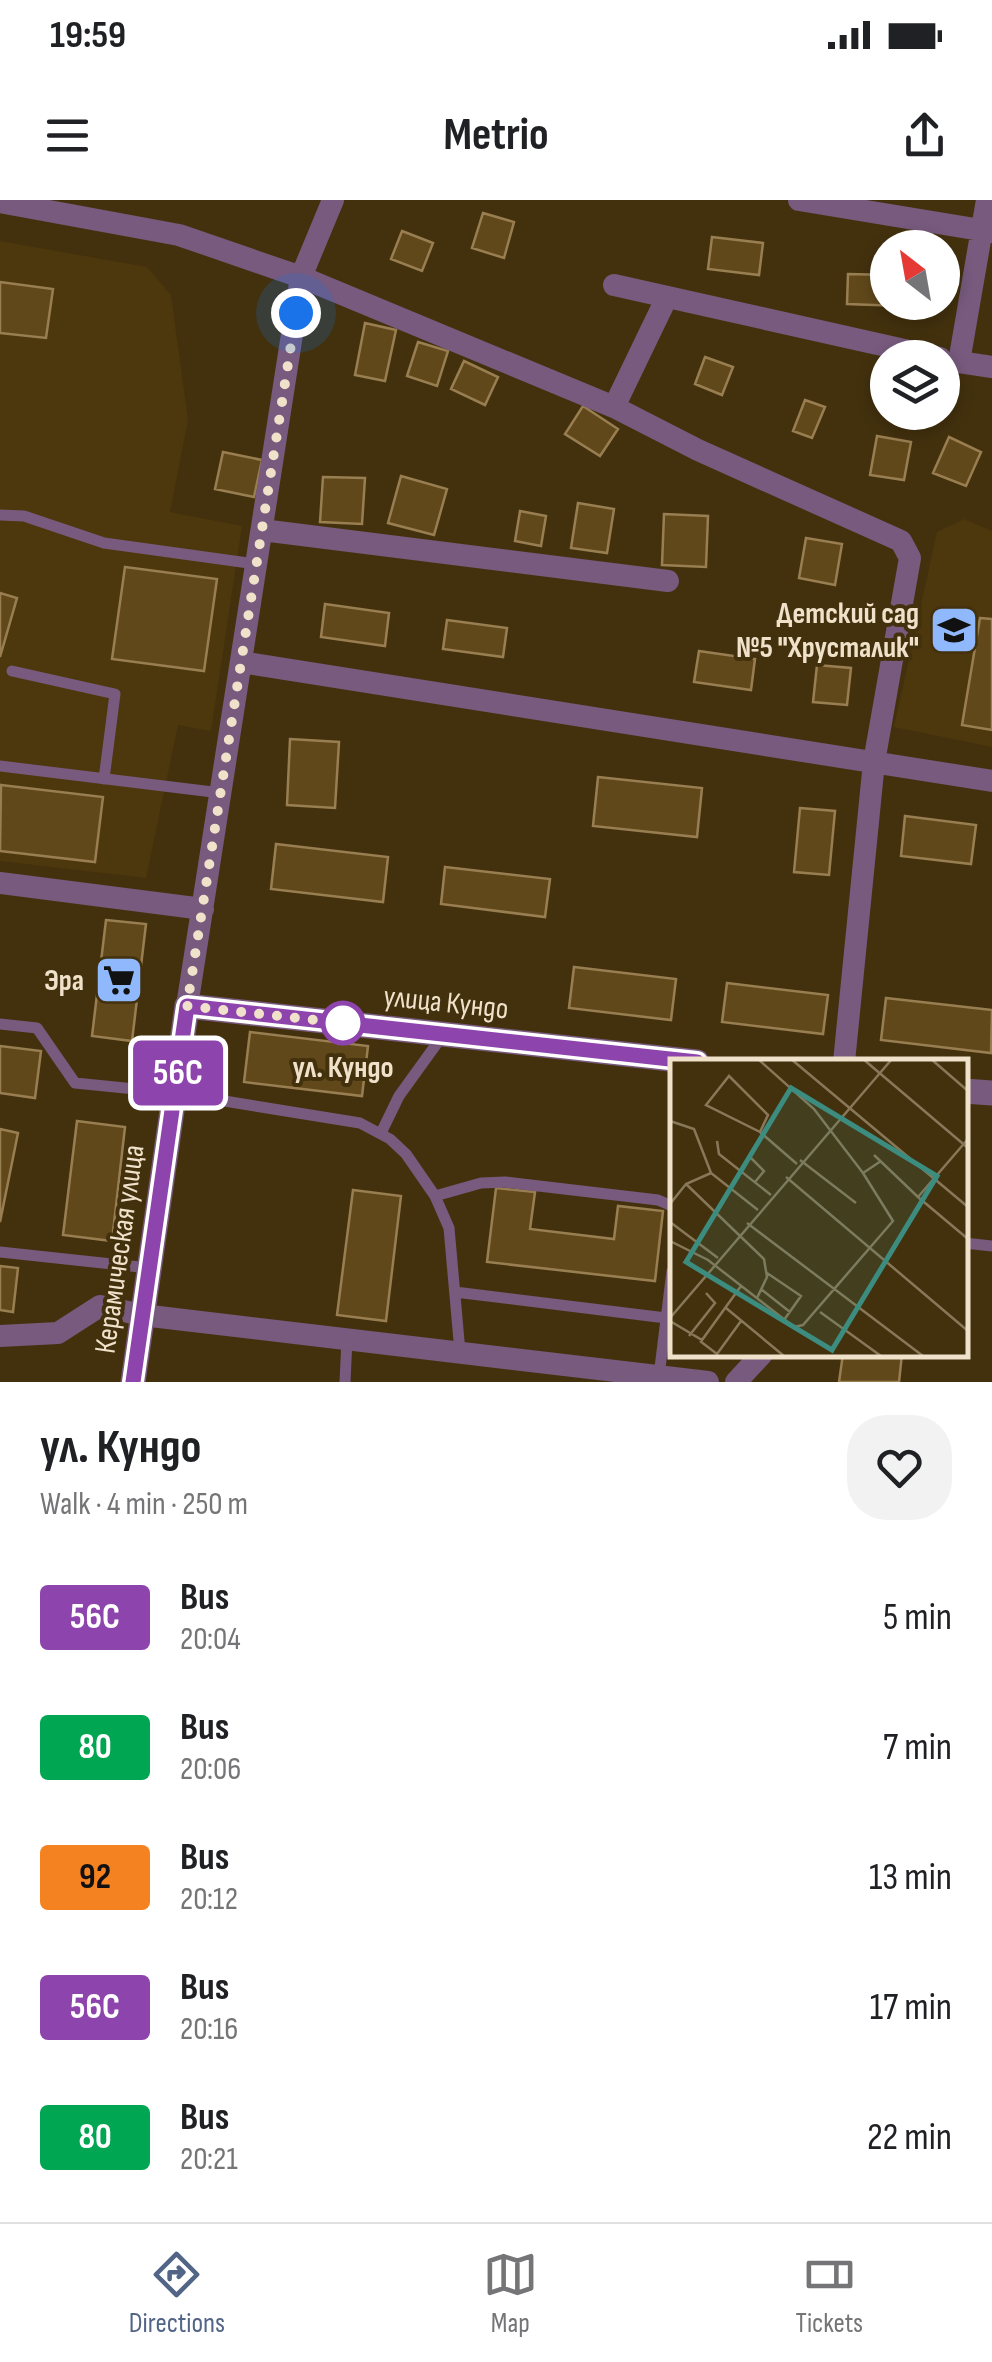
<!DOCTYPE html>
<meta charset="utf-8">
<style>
:root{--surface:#fff;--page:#f2f2f2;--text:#202124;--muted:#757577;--line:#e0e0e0;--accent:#526586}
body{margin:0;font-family:"Sofia Sans Condensed",sans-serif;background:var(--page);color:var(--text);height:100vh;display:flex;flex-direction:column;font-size:38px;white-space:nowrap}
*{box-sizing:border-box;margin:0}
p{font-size:32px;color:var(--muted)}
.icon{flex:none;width:55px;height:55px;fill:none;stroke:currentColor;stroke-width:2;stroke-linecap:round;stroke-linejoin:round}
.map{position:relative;height:1182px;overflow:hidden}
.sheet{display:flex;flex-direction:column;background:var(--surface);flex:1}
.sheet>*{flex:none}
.badge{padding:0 20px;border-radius:8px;font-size:35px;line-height:65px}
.needle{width:65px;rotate:329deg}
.buttons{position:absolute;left:870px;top:30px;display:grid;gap:20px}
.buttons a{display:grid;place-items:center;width:90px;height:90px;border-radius:50%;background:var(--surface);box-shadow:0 5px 15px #0003;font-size:50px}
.you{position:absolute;width:50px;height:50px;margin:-25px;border:8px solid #fff;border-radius:50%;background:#1a73e8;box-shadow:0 0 0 15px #1a73e833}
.map>.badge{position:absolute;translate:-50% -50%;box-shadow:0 0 0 5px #fff}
.round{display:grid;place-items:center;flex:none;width:105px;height:105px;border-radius:40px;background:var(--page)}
.overview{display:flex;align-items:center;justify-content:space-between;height:170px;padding:0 40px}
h1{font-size:48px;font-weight:700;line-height:75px}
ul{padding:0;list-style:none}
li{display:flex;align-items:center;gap:30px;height:130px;padding:0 40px}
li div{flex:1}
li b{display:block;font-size:38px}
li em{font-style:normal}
li .badge{min-width:110px;font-weight:700;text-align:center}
.status{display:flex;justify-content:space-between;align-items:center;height:70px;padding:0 50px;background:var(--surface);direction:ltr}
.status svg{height:28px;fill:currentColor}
header{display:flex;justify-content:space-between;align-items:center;height:130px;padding:0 40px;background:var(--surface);font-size:45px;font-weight:700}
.tab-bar{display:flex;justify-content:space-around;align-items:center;height:140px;border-top:2px solid var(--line);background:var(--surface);font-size:28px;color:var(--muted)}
.tab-bar a{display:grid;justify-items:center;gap:5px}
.tab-bar .selected{color:var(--accent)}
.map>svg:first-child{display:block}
.built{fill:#4d370c}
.building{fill:#60481a;stroke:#997e51;stroke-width:2.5}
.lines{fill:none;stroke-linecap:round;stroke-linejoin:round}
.service{stroke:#775a7d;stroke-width:11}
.minor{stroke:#775a7d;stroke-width:22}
.tertiary{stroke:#775a7d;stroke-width:25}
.line-casing{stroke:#fff;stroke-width:22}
.line{stroke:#8e44ad;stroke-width:15}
.walk{stroke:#f0e2ca;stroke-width:10;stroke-dasharray:0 18}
.stop-dot{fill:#fff;stroke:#8e44ad;stroke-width:5}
.labels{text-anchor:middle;stroke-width:8;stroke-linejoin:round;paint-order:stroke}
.poi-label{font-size:30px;font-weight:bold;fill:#f0e2ca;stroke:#43310e;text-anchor:end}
.street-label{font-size:30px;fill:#f0e2ca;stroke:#43310e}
.stop-label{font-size:30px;font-weight:bold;fill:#f0e2ca;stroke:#43310e}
.inset-road{fill:none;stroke:#887859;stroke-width:2.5}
.view{fill:#3c8c80;fill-opacity:0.15;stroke:#3c8c80;stroke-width:5}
.inset-edge{fill:none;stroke:#f0e2ca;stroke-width:5}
</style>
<div class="status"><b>19:59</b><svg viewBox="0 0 49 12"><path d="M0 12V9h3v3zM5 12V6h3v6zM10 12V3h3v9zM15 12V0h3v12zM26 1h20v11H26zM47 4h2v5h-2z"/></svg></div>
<header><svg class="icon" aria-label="menu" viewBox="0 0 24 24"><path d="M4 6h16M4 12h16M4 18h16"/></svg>Metrio<svg class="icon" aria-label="share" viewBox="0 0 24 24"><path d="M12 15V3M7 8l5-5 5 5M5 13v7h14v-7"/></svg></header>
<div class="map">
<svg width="992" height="1182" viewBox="0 0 992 1182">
<rect width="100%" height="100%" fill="#43310e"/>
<path class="built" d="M 0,41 L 147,67 L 171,95 L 188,220 L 170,312 L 242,326 L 211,531 L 178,525 L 146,678 L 0,661 Z
M 964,319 L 992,331 L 992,547 L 894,527 L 937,332 Z"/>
<path class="building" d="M 483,13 L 514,22 L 504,58 L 472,48 Z
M 402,31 L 433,43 L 422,71 L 391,59 Z
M 712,37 L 763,43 L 759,75 L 708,69 Z
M 848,74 L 888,75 L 888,102 L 901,102 L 901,106 L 847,104 Z
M 0,82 L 53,89 L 46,138 L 0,133 Z
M 365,123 L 396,130 L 385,181 L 355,175 Z
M 418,142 L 448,151 L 437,186 L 407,176 Z
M 705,157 L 733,167 L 722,195 L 695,184 Z
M 464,161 L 498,177 L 485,205 L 451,189 Z
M 805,200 L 825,207 L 812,238 L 793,231 Z
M 583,206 L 618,229 L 600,256 L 565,234 Z
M 877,236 L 911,242 L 904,280 L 870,275 Z
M 949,237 L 981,252 L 966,286 L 933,273 Z
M 223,252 L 262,260 L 254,297 L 215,289 Z
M 401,276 L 447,289 L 434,335 L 388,323 Z
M 323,277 L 365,278 L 362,324 L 320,322 Z
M 578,303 L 614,309 L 607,353 L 571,348 Z
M 520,311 L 546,316 L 541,346 L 515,341 Z
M 664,314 L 708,316 L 706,367 L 662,365 Z
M 806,338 L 842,344 L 835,385 L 799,378 Z
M 125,367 L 217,379 L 204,471 L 112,459 Z
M 0,393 L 17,398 L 0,457 Z
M 325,404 L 389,413 L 385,446 L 321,437 Z
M 980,418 L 992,419 L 992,530 L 962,525 Z
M 447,420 L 507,428 L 503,457 L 443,449 Z
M 699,451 L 755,459 L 751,490 L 694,482 Z
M 817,465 L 851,468 L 847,505 L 813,502 Z
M 290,539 L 339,542 L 335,608 L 287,605 Z
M 598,577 L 702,588 L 697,637 L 593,626 Z
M 1,585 L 103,597 L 95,662 L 0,651 Z
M 800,608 L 835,611 L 829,675 L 794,672 Z
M 905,616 L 976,625 L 971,664 L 901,656 Z
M 276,644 L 388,657 L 383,702 L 271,689 Z
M 445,667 L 550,679 L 545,717 L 441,704 Z
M 106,720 L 146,724 L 132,841 L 92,836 Z
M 574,767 L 676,779 L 671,820 L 569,808 Z
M 727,783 L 828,795 L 823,834 L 722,822 Z
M 886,798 L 992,810 L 991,853 L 881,840 Z
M 250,832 L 368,846 L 362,896 L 244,882 Z
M 0,846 L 41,851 L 35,898 L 0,893 Z
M 77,921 L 125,927 L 112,1041 L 63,1035 Z
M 0,929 L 18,933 L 0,1022 Z
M 496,988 L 535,992 L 530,1029 L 614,1039 L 618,1006 L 663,1011 L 655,1081 L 487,1062 Z
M 353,990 L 401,996 L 386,1121 L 337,1115 Z
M 0,1066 L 18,1068 L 13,1112 L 0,1110 Z
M 843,1154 L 902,1154 L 899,1182 L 839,1182 Z"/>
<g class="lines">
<path class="service" d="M 0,315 L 24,316 L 104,343 L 256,364
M 12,471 L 115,494 L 104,579
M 0,566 L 221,593
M 0,824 L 37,828 L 75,883 L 175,893 L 360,923 L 390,939 L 406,954 L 435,996 L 449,1028 L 460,1152
M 381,933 L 399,896 L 443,835
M 435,996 L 481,983 L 505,982 L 658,1000 L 672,1006
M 964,1043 L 992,1046
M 0,1052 L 149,1068
M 455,1092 L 666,1118
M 659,1176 L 672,1071
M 345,1182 L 347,1139"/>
<path class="minor" d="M 799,0 L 992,32
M 987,0 L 959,162 L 992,167
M 0,2 L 179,35 L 301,77 L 614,207
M 614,85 L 940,158
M 667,97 L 614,207 L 698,250 L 901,341 L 910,358 L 874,562 L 844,862
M 262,330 L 668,381
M 241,462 L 992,581
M 0,683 L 203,709
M 187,806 L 301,77 L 333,0
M 0,1136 L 58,1133 L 100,1106 L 142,1115 L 708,1182
M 736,1182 L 762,1154"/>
<path class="tertiary" d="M 964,891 L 992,893
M 133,1182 L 187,806 L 697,862"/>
</g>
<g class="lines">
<g class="line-casing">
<path id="line" d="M 133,1182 L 187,806 L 697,862"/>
</g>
<use href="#line" class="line"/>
<path class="walk" d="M 296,113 L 187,806 L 343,823"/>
</g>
<defs>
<g id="school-square" transform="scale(2.5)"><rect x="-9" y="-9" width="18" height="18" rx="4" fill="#8fb8fd" stroke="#43310e"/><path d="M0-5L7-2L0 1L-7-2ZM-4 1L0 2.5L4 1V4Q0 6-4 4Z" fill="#111"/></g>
<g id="supermarket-square" transform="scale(2.5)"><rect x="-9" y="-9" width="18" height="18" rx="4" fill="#8fb8fd" stroke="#43310e"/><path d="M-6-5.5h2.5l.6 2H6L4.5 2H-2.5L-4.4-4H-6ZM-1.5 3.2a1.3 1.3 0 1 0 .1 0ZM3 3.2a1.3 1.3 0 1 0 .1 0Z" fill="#111"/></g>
</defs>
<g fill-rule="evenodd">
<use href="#school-square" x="954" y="430"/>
<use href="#supermarket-square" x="119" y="780"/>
</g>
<circle class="stop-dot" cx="343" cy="823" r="20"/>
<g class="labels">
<g class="poi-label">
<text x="919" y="423">Детский сад<tspan x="919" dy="34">№5 "Хрусталик"</tspan></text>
<text x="84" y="790">Эра</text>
</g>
<g class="street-label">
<text transform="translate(446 802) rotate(6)" y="10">улица Кундо</text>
<text transform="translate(119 1049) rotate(-82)" y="10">Керамическая улица</text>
</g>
<g class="stop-label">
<text x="343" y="877">ул. Кундо</text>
</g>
</g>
<g transform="translate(670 859)">
<rect width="298" height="298" fill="#43310e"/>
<path class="inset-road" d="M 88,0 L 144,50 L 193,114M 121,0 L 298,148M 193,0 L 298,89M 261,0 L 298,32M 0,62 L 24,70 L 41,114 L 88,151M 90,73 L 98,56 L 59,17 L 36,46 L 90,73 L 127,105M 298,80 L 248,138 L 298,180M 47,82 L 49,95 L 101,136M 204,96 L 248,138M 81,99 L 94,112 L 85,123M 130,101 L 186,144M 116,118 L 298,272M 16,125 L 94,200 L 97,218 L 87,239M 0,145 L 16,125 L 41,114M 0,163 L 48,199M 77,164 L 253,297M 0,182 L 38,201 L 124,268 L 133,266 L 223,162 L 193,114 L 211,102M 97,214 L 131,237 L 114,261M 91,230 L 120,253M 56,249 L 114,297M 150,253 L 211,297M 0,259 L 222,0M 0,262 L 32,281 L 71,227M 19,277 L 45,244 L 36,234M 30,282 L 47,295 L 71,262"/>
<path class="view" d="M 121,29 L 267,117 L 162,291 L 16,203 Z"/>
<rect width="298" height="298" class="inset-edge"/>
</g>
</svg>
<div class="buttons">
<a><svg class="needle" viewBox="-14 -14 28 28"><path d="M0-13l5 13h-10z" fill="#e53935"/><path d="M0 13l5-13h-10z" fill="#757577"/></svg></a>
<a><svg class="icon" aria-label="layers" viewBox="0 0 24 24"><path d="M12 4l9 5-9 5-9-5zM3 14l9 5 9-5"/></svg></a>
</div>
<div class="you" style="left:296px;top:113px"></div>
<b class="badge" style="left:178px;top:873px;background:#8e44ad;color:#fff">56С</b>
</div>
<section class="sheet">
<div class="overview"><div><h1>ул. Кундо</h1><p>Walk · 4 min · 250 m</p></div><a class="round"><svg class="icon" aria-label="heart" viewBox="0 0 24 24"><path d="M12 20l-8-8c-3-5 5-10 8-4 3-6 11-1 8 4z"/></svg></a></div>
<ul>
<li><span class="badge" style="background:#8e44ad;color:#fff">56С</span><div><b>Bus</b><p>20:04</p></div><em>5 min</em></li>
<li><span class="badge" style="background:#00a651;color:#fff">80</span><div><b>Bus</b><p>20:06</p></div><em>7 min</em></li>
<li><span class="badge" style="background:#f58220;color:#111">92</span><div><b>Bus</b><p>20:12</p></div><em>13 min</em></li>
<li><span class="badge" style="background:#8e44ad;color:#fff">56С</span><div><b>Bus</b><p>20:16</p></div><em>17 min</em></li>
<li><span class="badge" style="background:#00a651;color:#fff">80</span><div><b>Bus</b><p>20:21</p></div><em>22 min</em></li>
</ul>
</section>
<nav class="tab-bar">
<a class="selected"><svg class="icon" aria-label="directions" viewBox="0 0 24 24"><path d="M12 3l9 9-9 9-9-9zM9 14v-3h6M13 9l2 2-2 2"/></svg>Directions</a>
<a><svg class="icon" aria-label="map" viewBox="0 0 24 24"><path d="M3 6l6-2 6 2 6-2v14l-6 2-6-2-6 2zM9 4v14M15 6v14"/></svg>Map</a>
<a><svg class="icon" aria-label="tickets" viewBox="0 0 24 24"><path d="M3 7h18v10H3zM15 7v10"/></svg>Tickets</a>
</nav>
